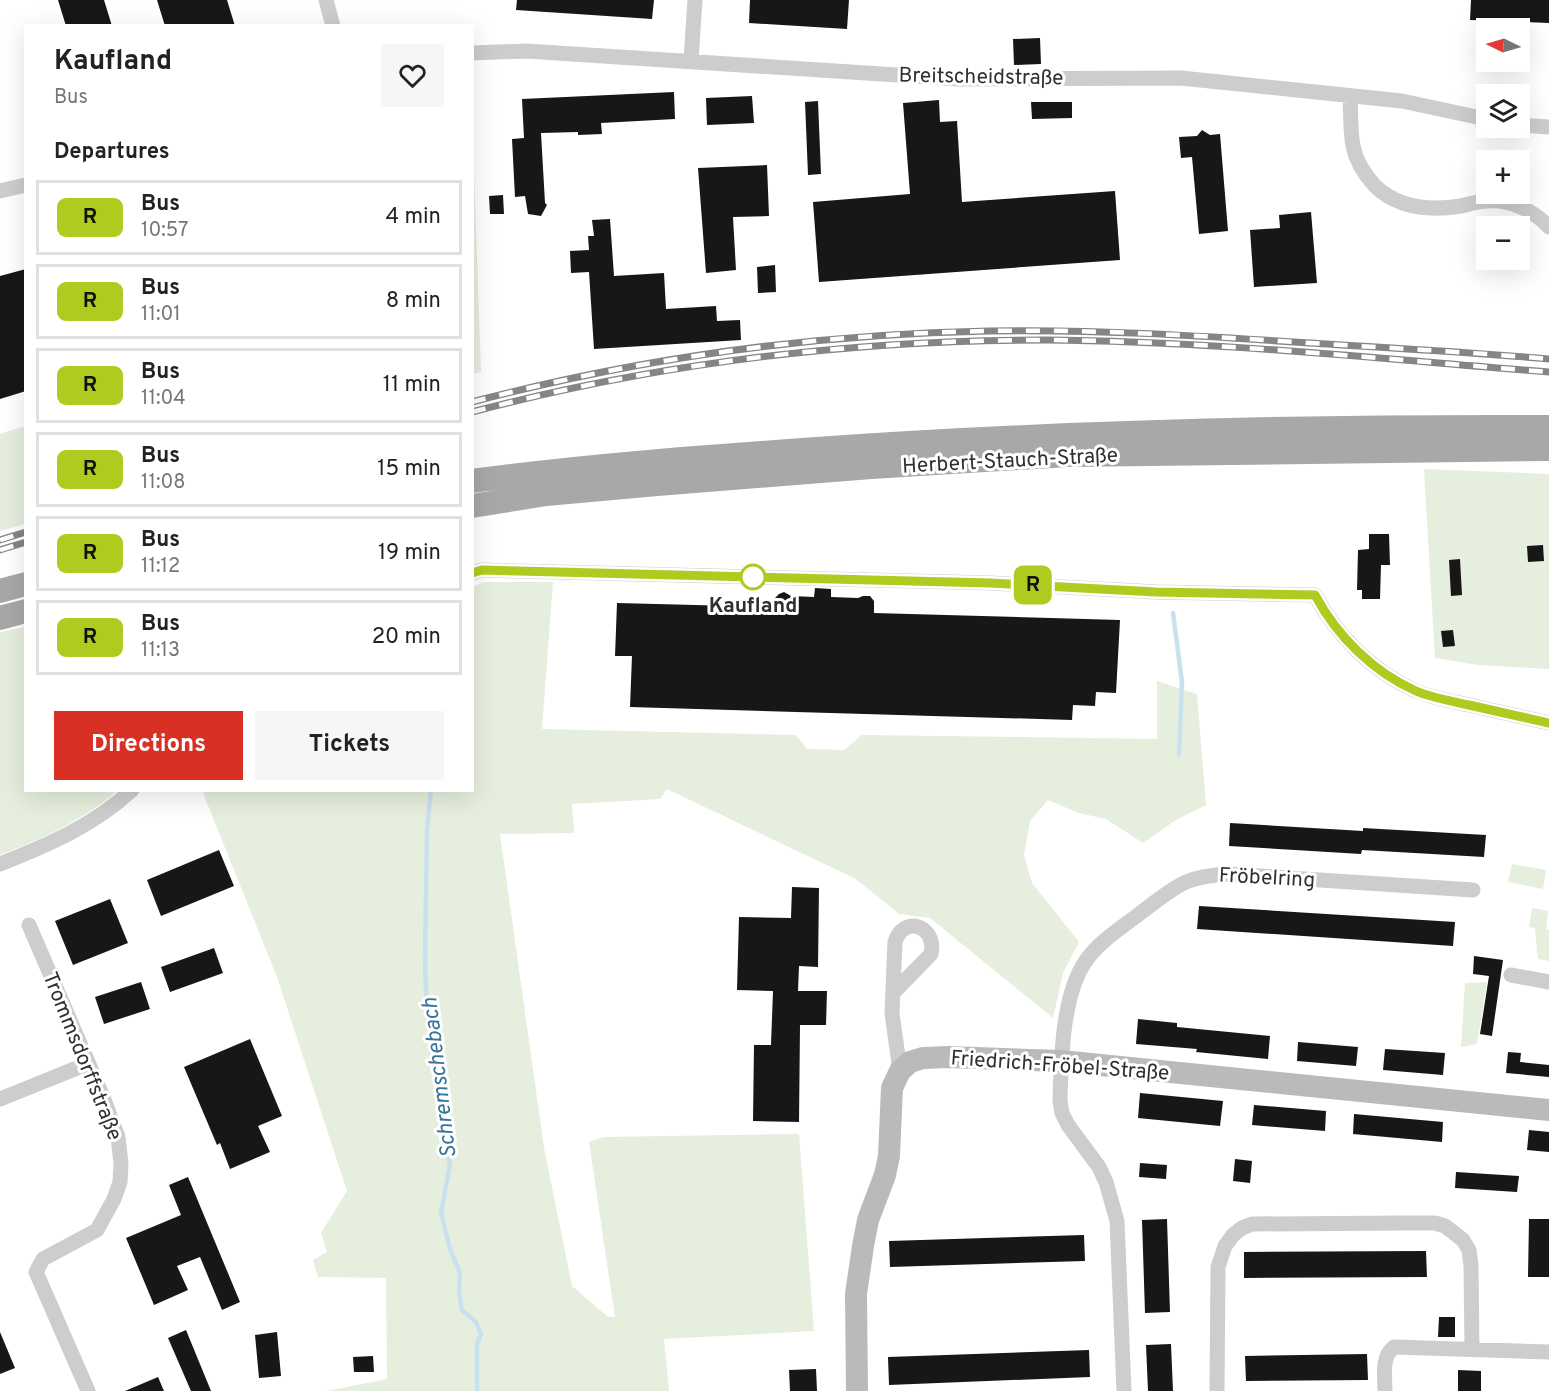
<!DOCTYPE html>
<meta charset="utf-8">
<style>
:root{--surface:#fff;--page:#f6f6f6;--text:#222;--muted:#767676;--line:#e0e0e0;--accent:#d93025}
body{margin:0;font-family:Overpass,sans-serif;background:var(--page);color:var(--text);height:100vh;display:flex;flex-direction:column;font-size:22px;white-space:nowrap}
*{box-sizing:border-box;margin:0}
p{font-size:20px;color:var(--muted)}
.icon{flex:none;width:33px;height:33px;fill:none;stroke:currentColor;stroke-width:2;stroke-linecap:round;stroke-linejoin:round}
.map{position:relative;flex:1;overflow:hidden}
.sheet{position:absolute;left:24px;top:24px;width:450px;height:768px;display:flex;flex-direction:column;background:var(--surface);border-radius:0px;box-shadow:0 6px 24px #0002}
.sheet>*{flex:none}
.badge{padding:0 12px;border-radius:9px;font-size:21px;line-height:39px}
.needle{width:39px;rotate:275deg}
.fabs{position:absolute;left:1476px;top:18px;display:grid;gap:12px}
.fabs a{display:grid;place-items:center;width:54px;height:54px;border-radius:0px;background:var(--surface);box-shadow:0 6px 24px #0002;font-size:30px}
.map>.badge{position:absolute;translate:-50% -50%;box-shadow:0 0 0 3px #fff}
h2{padding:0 30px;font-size:22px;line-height:54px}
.round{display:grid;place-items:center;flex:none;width:63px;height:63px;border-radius:0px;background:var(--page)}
.head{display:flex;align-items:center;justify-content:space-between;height:102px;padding:0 30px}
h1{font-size:28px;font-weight:700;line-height:45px}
.action{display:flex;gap:12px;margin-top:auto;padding:12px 30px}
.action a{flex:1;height:69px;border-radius:0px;background:var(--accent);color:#fff;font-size:24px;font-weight:700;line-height:69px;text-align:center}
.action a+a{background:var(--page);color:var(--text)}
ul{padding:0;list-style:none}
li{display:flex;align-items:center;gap:18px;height:75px;margin:0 12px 9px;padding:0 18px;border:3px solid var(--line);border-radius:0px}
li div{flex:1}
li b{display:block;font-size:22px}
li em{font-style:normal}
li .badge{min-width:66px;font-weight:700;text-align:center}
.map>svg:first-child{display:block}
.green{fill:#e6eedd}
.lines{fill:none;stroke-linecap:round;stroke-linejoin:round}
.stream{stroke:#c9e0ee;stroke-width:4.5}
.building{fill:#171717}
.street{stroke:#cdcdcd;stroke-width:15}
.secondary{stroke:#bababa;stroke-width:22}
.primary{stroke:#a8a8a8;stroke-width:24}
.rail-casing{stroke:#858585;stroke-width:7}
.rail{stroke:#fff;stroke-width:4.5;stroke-dasharray:14;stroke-linecap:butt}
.line-casing{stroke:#fff;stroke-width:14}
.line{stroke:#b0cb1f;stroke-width:9}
.stop-dot{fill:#fff;stroke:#b0cb1f;stroke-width:3}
.labels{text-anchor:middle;stroke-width:6;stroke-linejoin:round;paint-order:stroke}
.street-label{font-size:21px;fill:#303030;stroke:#fff}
.stop-label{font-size:21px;font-weight:bold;fill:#303030;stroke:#fff}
.water-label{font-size:22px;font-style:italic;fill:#387498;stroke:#fff}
</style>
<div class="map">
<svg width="1549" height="1391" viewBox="0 0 1549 1391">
<rect width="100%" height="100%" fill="#fff"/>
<path class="green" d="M 472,113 L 481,372 L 473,374 L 472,374 Z
M 25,426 L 25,524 L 0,531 L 0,434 Z
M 1424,469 L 1549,474 L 1549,669 L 1478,665 L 1435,658 Z
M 483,582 L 553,582 L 542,729 L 796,735 L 807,749 L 844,750 L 862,735 L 1157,739 L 1157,681 L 1197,694 L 1206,805 L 1176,820 L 1143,843 L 1106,819 L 1079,813 L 1048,800 L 1030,821 L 1024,855 L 1032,883 L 1079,942 L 1063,973 L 1053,1018 L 930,918 L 899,914 L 856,879 L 667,789 L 660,799 L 572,804 L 574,833 L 500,834 L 544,1148 L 572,1286 L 608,1317 L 615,1317 L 589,1142 L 603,1137 L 799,1134 L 814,1331 L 664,1339 L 669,1391 L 327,1391 L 387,1379 L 386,1278 L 318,1277 L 313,1260 L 327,1252 L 321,1233 L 347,1191 L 277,977 L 203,793 L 211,790 L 472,790 L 473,587 Z
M 25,627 L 26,790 L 117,791 C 83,820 42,839 0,855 L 0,632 Z
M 1512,864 L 1546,870 L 1543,889 L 1508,882 Z
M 1532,908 L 1548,911 L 1546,929 L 1549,930 L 1549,961 L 1538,959 L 1535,928 L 1529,927 Z
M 1487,982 L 1477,1044 L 1461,1047 L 1465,983 Z"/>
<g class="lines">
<path class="stream" d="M 1173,613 L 1182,682 L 1179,755
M 431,790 L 427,830 L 425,959 L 427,1016 L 445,1107 L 443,1135 L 450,1165 L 441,1213 L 450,1249 L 460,1273 L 459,1293 L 462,1310 L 476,1322 L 481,1334 L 477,1344 L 477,1391"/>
</g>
<path class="building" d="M 58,0 L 104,0 L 112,26 L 66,26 Z
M 157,0 L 227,0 L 235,26 L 165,26 Z
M 517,0 L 654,0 L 652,19 L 516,10 Z
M 750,0 L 849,0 L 847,29 L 749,23 Z
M 1471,0 L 1549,0 L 1549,23 L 1470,20 Z
M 1040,38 L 1041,64 L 1014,65 L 1013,39 Z
M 674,92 L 675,119 L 601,123 L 602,134 L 578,135 L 578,132 L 541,133 L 545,203 L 547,205 L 541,216 L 528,214 L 525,196 L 515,197 L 512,139 L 524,138 L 522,99 Z
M 752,96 L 754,123 L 707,125 L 706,98 Z
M 939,100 L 940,122 L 957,121 L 962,202 L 1115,191 L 1120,260 L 819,282 L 813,202 L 910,194 L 903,103 Z
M 818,101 L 821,174 L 808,175 L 805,102 Z
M 1031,102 L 1072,102 L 1072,118 L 1032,119 Z
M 1202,130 L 1210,135 L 1220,134 L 1228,231 L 1199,234 L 1192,157 L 1181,158 L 1179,137 L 1197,136 Z
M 767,165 L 769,216 L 733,217 L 736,270 L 706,273 L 698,168 Z
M 503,195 L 504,214 L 490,214 L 489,196 Z
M 1311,212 L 1317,283 L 1254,287 L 1250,230 L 1280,228 L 1279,215 Z
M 610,219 L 614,276 L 664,273 L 666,309 L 716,306 L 717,321 L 740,320 L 741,340 L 594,349 L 589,272 L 571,273 L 570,251 L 589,250 L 588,236 L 594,236 L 592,220 Z
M 775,265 L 776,292 L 758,293 L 757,267 Z
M 26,269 L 26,391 L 0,399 L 0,276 Z
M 1369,534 L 1389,534 L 1390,565 L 1381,565 L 1380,599 L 1362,599 L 1362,590 L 1357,590 L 1358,550 L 1369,549 Z
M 1543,545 L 1544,561 L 1528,562 L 1527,546 Z
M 1460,559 L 1462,595 L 1451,596 L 1449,560 Z
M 815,588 L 831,589 L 831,597 L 858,598 L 863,596 L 870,596 L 874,601 L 874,613 L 1120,620 L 1116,693 L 1096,692 L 1095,706 L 1073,705 L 1072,720 L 630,707 L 632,656 L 615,656 L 617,603 L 775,607 L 775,598 L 779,594 L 784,592 L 791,596 L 814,597 Z
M 1453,630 L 1455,646 L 1443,647 L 1441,631 Z
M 1230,823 L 1363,831 L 1363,828 L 1486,835 L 1484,857 L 1362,850 L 1361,854 L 1229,846 Z
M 219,850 L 234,886 L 161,916 L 147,880 Z
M 792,887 L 819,888 L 818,967 L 799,966 L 798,991 L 827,991 L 826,1025 L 800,1025 L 799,1122 L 753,1121 L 754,1045 L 771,1045 L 773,991 L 737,990 L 739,917 L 791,918 Z
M 110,899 L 128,943 L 73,965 L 55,921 Z
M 1199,906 L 1455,922 L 1453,946 L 1197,929 Z
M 214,948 L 223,973 L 170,992 L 161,967 Z
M 1474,956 L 1503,960 L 1492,1036 L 1480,1034 L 1489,976 L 1473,974 Z
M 141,982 L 150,1009 L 104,1024 L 95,997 Z
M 1138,1019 L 1177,1023 L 1177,1027 L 1270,1036 L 1268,1059 L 1196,1052 L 1197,1049 L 1136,1044 Z
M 250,1039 L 282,1116 L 258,1126 L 270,1152 L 230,1169 L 220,1143 L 217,1145 L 184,1067 Z
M 1298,1042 L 1358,1047 L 1356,1066 L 1297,1061 Z
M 1385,1049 L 1445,1053 L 1443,1075 L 1383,1070 Z
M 1508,1052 L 1521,1053 L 1520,1062 L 1549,1065 L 1549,1077 L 1506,1073 Z
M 1140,1093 L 1223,1101 L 1220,1126 L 1138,1118 Z
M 1254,1105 L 1326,1111 L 1325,1131 L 1252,1125 Z
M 1354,1114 L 1443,1122 L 1442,1142 L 1353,1134 Z
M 1529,1130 L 1549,1132 L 1549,1152 L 1527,1150 Z
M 1235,1159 L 1252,1161 L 1250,1183 L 1233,1181 Z
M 1140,1163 L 1167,1165 L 1166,1179 L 1139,1177 Z
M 1456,1172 L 1519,1176 L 1517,1192 L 1455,1188 Z
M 188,1177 L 240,1302 L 222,1310 L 200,1257 L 177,1266 L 188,1290 L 154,1305 L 126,1238 L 181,1215 L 169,1185 Z
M 1167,1219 L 1170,1312 L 1145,1313 L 1142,1220 Z
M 1529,1219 L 1549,1219 L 1549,1277 L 1528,1277 Z
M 1084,1235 L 1085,1261 L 890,1267 L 889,1241 Z
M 1426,1251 L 1427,1277 L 1244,1278 L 1244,1252 Z
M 1439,1317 L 1455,1317 L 1455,1337 L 1438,1337 Z
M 186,1330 L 211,1391 L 191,1391 L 168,1338 Z
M 0,1332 L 15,1368 L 0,1374 Z
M 277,1332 L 281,1376 L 259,1378 L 255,1335 Z
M 1171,1344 L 1173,1391 L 1148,1391 L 1146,1345 Z
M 1089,1350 L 1090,1377 L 889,1385 L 888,1357 Z
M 1367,1354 L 1368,1380 L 1246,1381 L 1245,1356 Z
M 373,1356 L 374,1372 L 354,1372 L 353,1357 Z
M 816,1369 L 817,1391 L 790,1391 L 789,1370 Z
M 1458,1370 L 1481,1371 L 1481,1391 L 1458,1391 Z
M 158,1377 L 164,1391 L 125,1391 Z"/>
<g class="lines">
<path class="street" d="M 326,0 L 333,26
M 472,53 L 526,51 L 959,79 L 1181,78 L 1402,101 L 1486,119
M 691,61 L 695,0
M 1350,96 C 1351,112 1350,130 1353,146 C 1356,161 1365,175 1375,186 C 1398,208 1430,211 1461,206 C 1470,204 1479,201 1488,201 C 1510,199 1534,211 1549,227
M 1520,125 L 1549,127
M 0,191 L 26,185
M 472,573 L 482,570 L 990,583 L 1156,592 L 1315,595 C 1337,636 1373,672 1416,691 C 1432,698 1451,701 1469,705 C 1495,711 1522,717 1549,723
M 0,864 C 48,845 93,826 132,790
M 29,925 L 103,1097 L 118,1137 L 121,1164 L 120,1182 L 114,1199 L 97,1230 L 43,1259 L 36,1272 L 88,1391
M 1511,975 L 1549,982
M 894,992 L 931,954 C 937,926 904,914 895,942 L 892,1013 L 900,1071
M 0,1099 L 87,1064
M 1124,1391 L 1117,1221 L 1106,1182 L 1099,1167 L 1068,1125 L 1062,1113 L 1060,1101 C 1061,1061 1062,996 1085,962 C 1099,941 1123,927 1143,911 C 1177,886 1185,876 1229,874 L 1473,890
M 1217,1391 L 1218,1267 L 1225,1246 L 1233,1235 L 1242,1228 L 1252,1224 L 1405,1223 L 1435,1223 L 1445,1226 L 1463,1240 L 1469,1250 L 1471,1266 L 1472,1349
M 1385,1391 C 1385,1376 1381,1357 1394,1347 L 1549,1352"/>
<path class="secondary" d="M 857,1391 L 856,1294 L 863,1246 L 868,1220 L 885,1175 L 889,1156 L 892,1088 L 900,1071 L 910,1062 L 923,1058 L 949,1057 L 1061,1061 L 1549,1110"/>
<path class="primary" d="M 472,481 C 582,466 692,458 802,450 C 1050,432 1300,426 1549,427
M 472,506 L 546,494 L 657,484 L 871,467 L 1068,455 L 1549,449
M 0,591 L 26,584
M 0,618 L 26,611"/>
<g class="rail-casing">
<path id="rail" d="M 472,402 C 640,358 815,334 989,331 C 1096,329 1203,336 1310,343 C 1390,348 1469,352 1549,359
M 472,412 C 659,363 851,340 1044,340 C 1212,341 1382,359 1549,372
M 0,540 L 26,532
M 0,550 L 26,542"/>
</g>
<use href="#rail" class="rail"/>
</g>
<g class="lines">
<g class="line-casing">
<path id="line" d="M 472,573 L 482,570 L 990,583 L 1156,592 L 1315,595 C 1337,636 1373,672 1416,691 C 1432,698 1451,701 1469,705 C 1495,711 1522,717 1549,723"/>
</g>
<use href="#line" class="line"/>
</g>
<circle class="stop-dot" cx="753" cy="577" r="12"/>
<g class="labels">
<g class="street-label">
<text transform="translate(981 76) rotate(1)" y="7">Breitscheidstraße</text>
<text transform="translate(1010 460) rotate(-3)" y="7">Herbert-Stauch-Straße</text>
<text transform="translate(1267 877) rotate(3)" y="7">Fröbelring</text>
<text transform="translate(83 1056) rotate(68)" y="7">Trommsdorffstraße</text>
<text transform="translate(1060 1065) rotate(4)" y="7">Friedrich-Fröbel-Straße</text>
</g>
<g class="stop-label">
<text x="753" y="612">Kaufland</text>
</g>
<g class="water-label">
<text transform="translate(438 1078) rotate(-97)" y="8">Schremschebach</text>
</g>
</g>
</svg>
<div class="fabs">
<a><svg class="needle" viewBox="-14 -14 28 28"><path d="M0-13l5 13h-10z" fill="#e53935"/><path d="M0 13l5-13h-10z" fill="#767676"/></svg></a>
<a><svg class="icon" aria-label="layers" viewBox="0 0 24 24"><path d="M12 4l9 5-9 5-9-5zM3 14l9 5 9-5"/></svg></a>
<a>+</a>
<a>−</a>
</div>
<b class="badge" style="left:1033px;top:585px;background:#b0cb1f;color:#111">R</b>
<section class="sheet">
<div class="head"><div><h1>Kaufland</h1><p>Bus</p></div><a class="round"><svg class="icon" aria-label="heart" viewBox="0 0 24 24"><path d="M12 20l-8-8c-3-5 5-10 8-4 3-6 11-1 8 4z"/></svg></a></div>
<h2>Departures</h2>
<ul>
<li><span class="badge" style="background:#b0cb1f;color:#111">R</span><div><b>Bus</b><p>10:57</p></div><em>4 min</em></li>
<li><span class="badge" style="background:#b0cb1f;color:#111">R</span><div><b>Bus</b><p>11:01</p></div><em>8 min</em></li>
<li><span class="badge" style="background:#b0cb1f;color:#111">R</span><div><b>Bus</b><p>11:04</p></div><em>11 min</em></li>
<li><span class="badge" style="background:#b0cb1f;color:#111">R</span><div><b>Bus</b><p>11:08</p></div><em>15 min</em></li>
<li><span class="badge" style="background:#b0cb1f;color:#111">R</span><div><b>Bus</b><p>11:12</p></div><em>19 min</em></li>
<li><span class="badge" style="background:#b0cb1f;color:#111">R</span><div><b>Bus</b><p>11:13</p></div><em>20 min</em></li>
</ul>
<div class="action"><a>Directions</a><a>Tickets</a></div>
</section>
</div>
